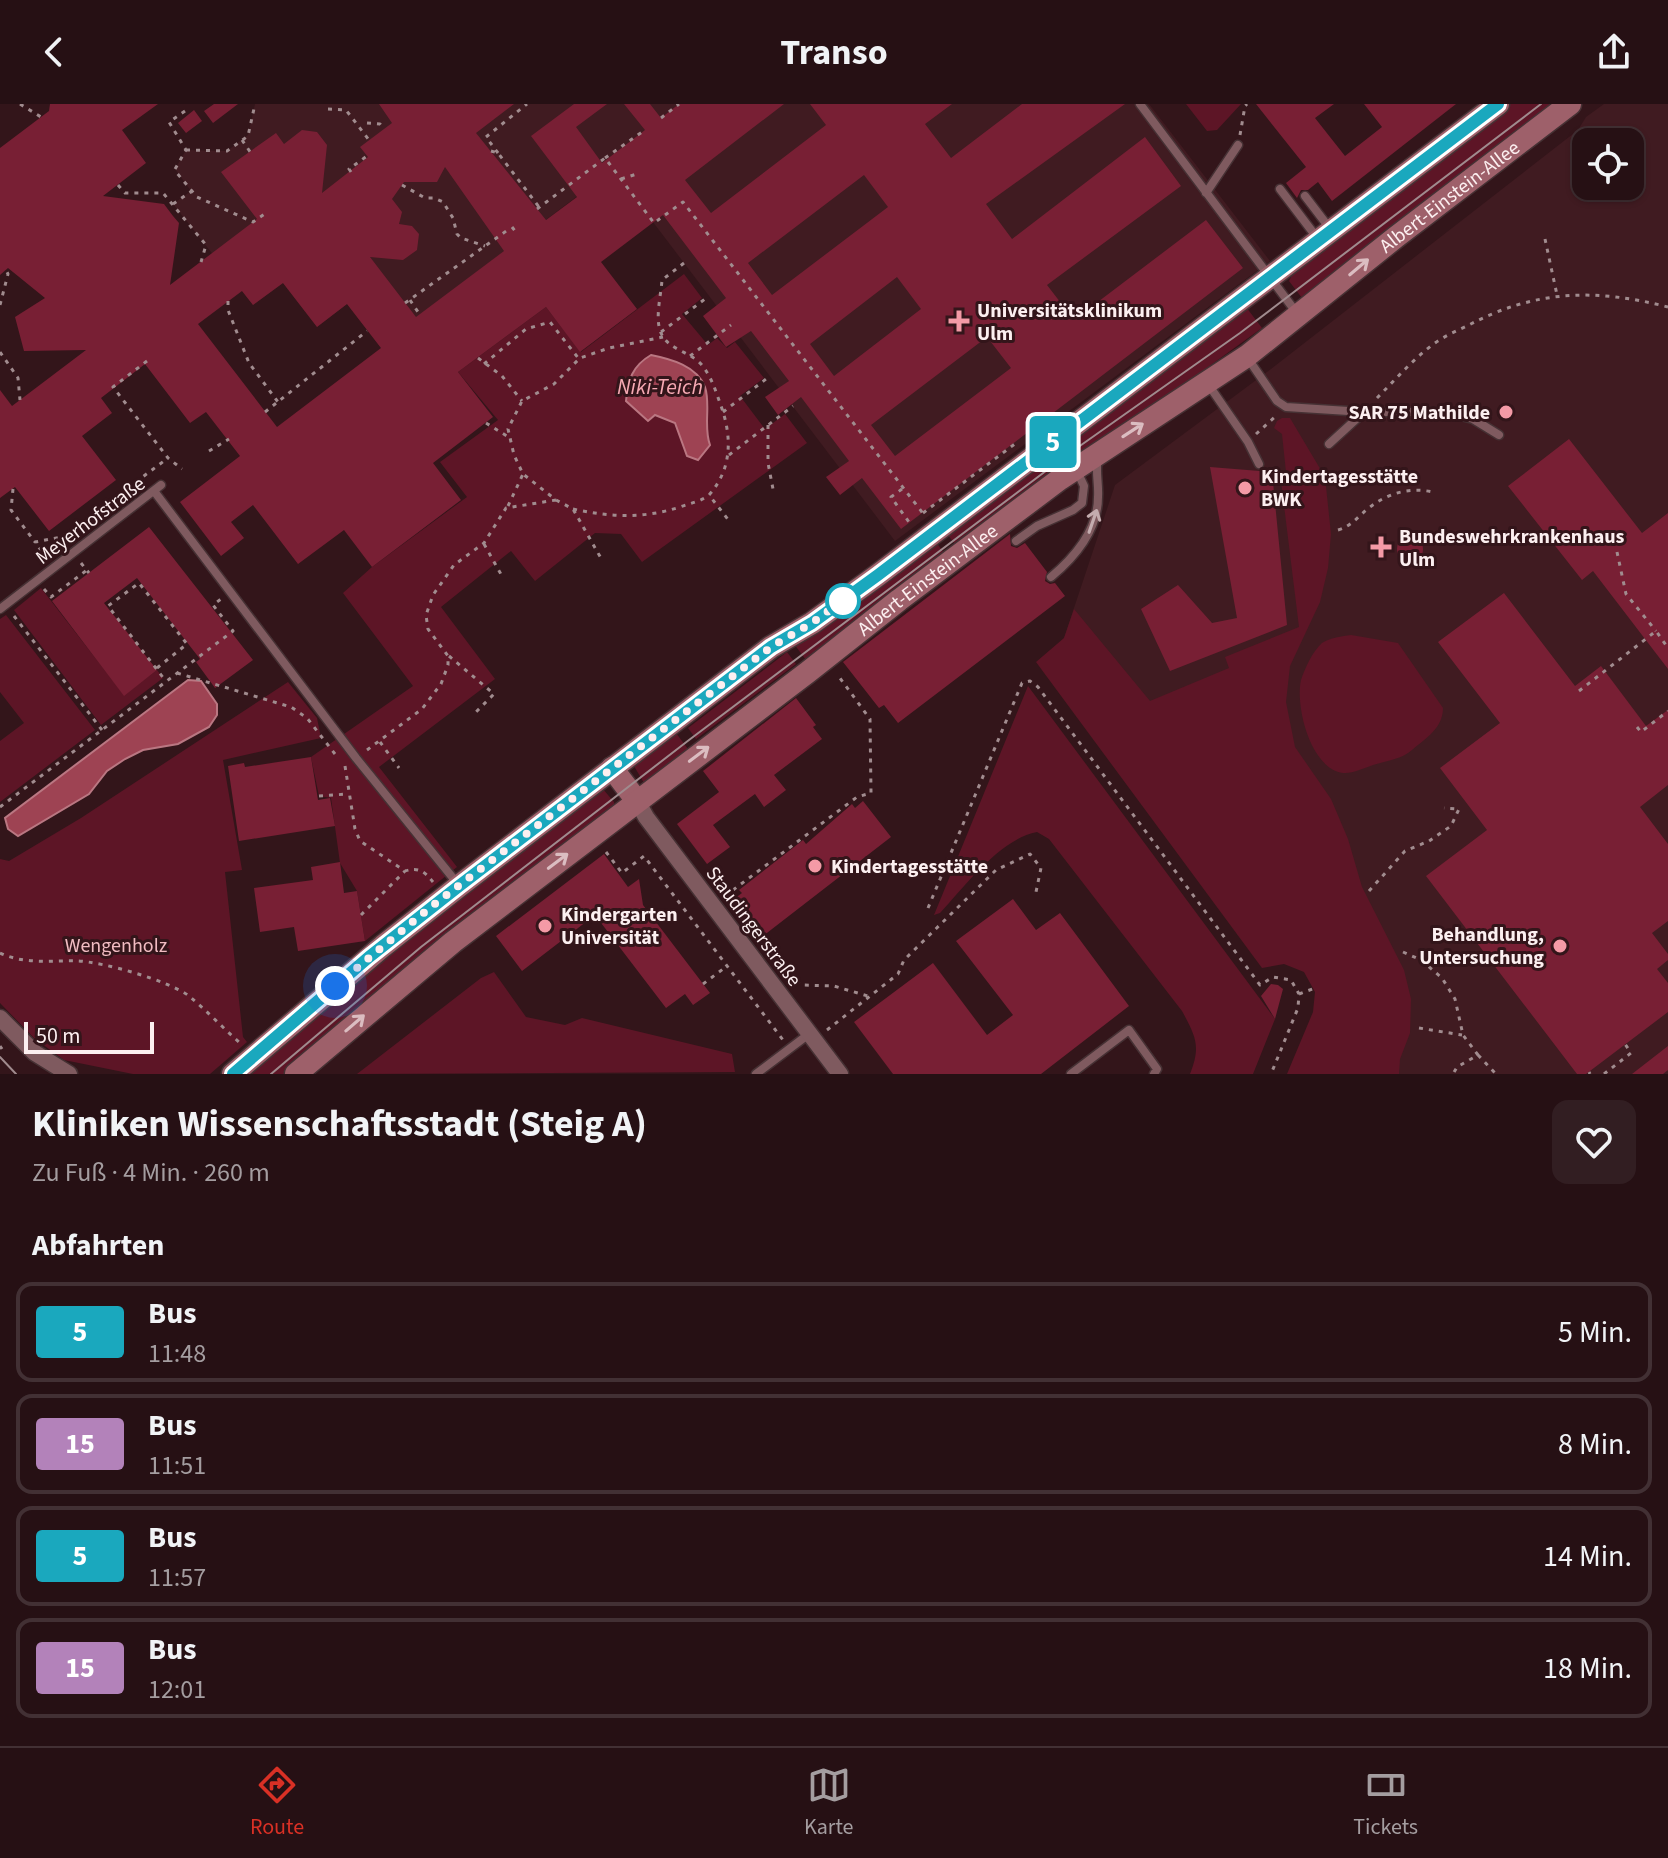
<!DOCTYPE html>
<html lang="de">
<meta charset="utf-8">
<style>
:root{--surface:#261014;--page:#321e22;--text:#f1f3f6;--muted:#a49da0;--line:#423034;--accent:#d93025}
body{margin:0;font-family:"Source Sans 3",sans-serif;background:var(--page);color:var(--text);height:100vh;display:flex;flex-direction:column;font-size:30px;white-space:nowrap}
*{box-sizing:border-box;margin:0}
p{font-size:26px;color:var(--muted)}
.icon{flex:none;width:44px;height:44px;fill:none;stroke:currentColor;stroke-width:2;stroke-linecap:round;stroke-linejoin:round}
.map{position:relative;height:970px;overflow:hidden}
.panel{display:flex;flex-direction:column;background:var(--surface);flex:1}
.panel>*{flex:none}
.badge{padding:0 16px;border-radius:6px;font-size:28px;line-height:52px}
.buttons{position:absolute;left:1572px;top:24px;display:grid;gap:16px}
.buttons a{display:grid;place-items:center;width:72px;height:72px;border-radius:16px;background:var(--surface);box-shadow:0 2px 6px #0004,0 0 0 2px var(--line);font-size:40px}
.scale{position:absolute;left:24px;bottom:20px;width:130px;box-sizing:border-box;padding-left:8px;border:4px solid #fceff0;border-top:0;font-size:22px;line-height:28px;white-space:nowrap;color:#fceff0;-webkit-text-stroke:6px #33151a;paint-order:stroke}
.you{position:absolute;width:40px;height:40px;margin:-20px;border:6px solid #fff;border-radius:50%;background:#1a73e8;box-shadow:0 0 0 12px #1a73e833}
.map>.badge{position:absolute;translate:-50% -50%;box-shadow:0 0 0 4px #fff}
h2{padding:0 32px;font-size:30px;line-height:72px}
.round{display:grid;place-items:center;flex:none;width:84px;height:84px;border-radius:16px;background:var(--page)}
.overview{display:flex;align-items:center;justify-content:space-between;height:136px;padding:0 32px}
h1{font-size:38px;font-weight:700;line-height:60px}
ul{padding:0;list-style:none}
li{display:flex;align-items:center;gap:24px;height:100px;margin:0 16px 12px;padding:0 16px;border:4px solid var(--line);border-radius:16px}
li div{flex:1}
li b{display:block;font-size:30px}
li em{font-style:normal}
li .badge{min-width:88px;font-weight:700;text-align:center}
header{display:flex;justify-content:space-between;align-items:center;height:104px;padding:0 32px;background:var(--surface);font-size:36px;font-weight:700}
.dock{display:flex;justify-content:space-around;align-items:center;height:112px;border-top:2px solid var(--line);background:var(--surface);font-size:22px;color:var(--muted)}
.dock a{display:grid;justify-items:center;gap:4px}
.dock .on{color:var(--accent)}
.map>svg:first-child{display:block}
.built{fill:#401b21;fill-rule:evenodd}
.green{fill:#5d1526}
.water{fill:#9e4353;stroke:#ba7782;stroke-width:2}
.building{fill:#781f34;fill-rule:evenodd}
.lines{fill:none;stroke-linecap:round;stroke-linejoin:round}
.lane-casing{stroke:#463134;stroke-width:11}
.street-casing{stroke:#463134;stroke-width:19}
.secondary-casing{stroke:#463134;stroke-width:25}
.path{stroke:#a18c8f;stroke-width:3;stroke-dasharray:4 6;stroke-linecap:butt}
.lane{stroke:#7f5a5f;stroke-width:8}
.street{stroke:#7f5a5f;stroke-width:16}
.secondary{stroke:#9e606a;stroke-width:22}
.tram{stroke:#a08b8e;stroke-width:2}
.oneway{stroke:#dbbdc1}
.oneway2{stroke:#c4acaf}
.line-casing{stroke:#fff;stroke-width:18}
.line{stroke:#1aa8be;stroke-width:12}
.walk{stroke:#fceff0;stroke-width:8;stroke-dasharray:0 14.4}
.poi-dot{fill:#f49aa6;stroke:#33151a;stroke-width:3}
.stop-dot{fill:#fff;stroke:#1aa8be;stroke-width:4}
.labels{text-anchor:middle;stroke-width:6;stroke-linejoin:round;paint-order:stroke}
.street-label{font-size:20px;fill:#fceff0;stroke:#33151a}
.poi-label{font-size:20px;font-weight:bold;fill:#fceff0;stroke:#33151a;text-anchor:start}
.park-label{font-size:20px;fill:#f1bcc2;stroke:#33151a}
.water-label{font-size:22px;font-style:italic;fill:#f6a9b3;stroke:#33151a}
</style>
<header><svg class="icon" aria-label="back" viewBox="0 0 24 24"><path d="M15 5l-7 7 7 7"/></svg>Transo<svg class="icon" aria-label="share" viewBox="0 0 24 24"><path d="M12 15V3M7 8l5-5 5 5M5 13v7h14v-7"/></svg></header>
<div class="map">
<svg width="1668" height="970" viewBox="0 0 1668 970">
<rect width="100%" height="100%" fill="#33151a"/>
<path class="built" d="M 255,0 L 1149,0 L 1270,157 L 895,437 L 615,68 L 604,72 L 420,211 L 381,244 L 347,200 L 317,223 L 283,179 L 253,201 L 173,100 L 191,87 L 175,65 L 186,46 L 227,47 L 248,31 Z
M 1604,0 L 1668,0 L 1668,970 L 1330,970 L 1366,885 L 1064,534 L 1115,381 L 1271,265 L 1578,26 L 1586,13 ZM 1586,38 L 1630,38 L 1630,82 L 1586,82 Z"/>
<path class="green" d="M 1186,0 L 1241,0 L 1217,26 L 1207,27 Z
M 1507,0 L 1562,0 L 1302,194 L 1289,177 L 1292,171 L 1327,144 L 1336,131 Z
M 684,170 L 702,194 L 682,210 L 708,241 L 717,234 L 727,244 L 735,238 L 764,274 L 740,292 L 765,325 L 785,310 L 807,339 L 642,458 L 621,430 L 595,429 L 535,477 L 511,447 L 441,503 L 495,575 L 379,663 L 457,763 L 365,837 L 357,787 L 340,759 L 331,694 L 319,692 L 311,653 L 413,582 L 343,489 L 372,463 L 467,393 L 440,358 L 498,316 L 458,268 L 546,203 L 581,248 Z
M 1243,199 L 1262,224 L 958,444 L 944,426 Z
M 1282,314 L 1290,314 L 1325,373 L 1331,430 L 1328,464 L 1320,498 L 1290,562 L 1286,598 L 1295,643 L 1331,695 L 1348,735 L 1362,783 L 1404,866 L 1411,895 L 1410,929 L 1400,955 L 1399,970 L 1287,970 L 1313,908 L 1315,888 L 1304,868 L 1284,860 L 1262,864 L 1036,558 L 1064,534 L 1074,505 L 1150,597 L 1229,564 L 1225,553 L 1299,523 L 1280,369 L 1286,368 L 1282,330 L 1274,324 L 1277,317 Z
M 933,434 L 947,453 L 809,560 L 791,536 Z
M 41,484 L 124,591 L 157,566 L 163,574 L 101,621 L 14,506 Z
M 6,511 L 95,626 L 0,698 L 0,637 L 24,619 L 0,588 L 0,515 Z
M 1351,531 L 1398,539 L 1443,604 C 1443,624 1426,634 1412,646 C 1402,655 1386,657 1373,661 C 1364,664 1352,670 1343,669 C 1311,665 1295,603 1301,576 C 1305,564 1312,548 1322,539 C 1330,534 1342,532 1351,531 Z
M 787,548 L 796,560 L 696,635 L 688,624 Z
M 288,578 L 317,614 L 321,634 L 223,656 L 242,766 L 225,768 L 243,933 L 247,938 L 210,970 L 133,970 L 64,956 L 34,934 L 0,899 L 0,755 L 9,757 L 81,714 Z
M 1028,582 L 1275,915 L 1253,970 L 1190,970 C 1201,942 1196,933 1182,907 L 1049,735 L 1037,728 C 1000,735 965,782 940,809 L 934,811 Z
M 673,625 L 691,649 L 644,679 L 634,662 Z
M 602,684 L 614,698 L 614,702 L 289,970 L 243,970 L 387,846 Z
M 494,868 L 526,913 L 565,921 L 582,914 L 732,950 L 735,968 L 357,970 L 481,874 Z"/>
<path class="water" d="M 651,251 C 671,255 697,262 705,283 C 711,301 703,323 710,341 L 698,356 L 687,352 L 675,319 L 655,311 L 648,317 L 626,297 C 628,276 632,262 651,251 Z
M 188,576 L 201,577 L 217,600 L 217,611 L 209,623 L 178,640 L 143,646 L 125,655 L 107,667 L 89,690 L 18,732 L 8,725 L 5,714 Z"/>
<path class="building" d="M 50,0 L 158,0 L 122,26 L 146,59 L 103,92 L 164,100 L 173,112 L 179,119 L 170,181 L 257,115 L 221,68 L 276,29 L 284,40 L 302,26 L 317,28 L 327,41 L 322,89 L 368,53 L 360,43 L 392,19 L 379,0 L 514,0 L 476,29 L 546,116 L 577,93 L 531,32 L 574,0 L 607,0 L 576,23 L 602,59 L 645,26 L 624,0 L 650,0 L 661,14 L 679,0 L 784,0 L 685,76 L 711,109 L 826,21 L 810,0 L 952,0 L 925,20 L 951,54 L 1022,0 L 1125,0 L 986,100 L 1012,135 L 1145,33 L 1181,82 L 1047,181 L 1074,216 L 1206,116 L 1243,164 L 901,425 L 862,374 L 840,391 L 826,373 L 849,357 L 801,293 L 778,311 L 765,293 L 789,277 L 751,227 L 726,243 L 703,212 L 726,194 L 663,111 L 601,158 L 637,205 L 580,248 L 546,203 L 458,268 L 493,313 L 433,359 L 461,396 L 372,463 L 344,426 L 298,460 L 253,401 L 231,418 L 244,434 L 221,452 L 180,398 L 240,352 L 206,308 L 190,319 L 145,260 L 101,294 L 112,309 L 82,332 L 116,376 L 49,427 L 15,383 L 0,394 L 0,286 L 12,302 L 86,246 L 24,247 L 15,213 L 45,194 L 8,164 L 0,171 L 0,44 L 49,7 ZM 445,63 L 504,147 L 416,213 L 370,153 L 403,156 L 417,146 L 419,130 L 412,122 L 399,120 L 402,108 L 392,95 L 404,78 L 437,78 ZM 864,71 L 888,103 L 772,191 L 748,159 ZM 897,173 L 921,205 L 834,272 L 810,240 ZM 283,179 L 317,223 L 347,200 L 381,244 L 277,323 L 198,220 L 242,187 L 253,201 ZM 987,233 L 1011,264 L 895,352 L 871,321 Z
M 214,0 L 238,0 L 213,19 L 204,7 Z
M 1256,0 L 1334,0 L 1315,14 L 1345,52 L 1382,23 L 1364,0 L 1456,0 L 1332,97 L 1318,78 L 1308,86 L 1301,86 L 1297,94 L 1286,79 L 1306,63 Z
M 194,6 L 202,17 L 186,29 L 178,19 Z
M 1569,335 L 1642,429 L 1668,409 L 1668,565 L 1593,467 L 1582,476 L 1508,382 Z
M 1210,363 L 1272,368 L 1287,521 L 1170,567 L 1141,505 L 1178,481 L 1212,519 L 1237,514 Z
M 149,423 L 253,556 L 215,584 L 196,558 L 200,555 L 137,474 L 104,499 L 157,566 L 124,592 L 52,497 Z
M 1010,430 L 1011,442 L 1017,444 L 1025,439 L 1047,468 L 1045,477 L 1050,480 L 1055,479 L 1065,492 L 898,619 L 884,601 L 879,604 L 843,558 Z
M1397 445a13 13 0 1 1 26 0a13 13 0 1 1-26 0Z
M 1504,489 L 1575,582 L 1601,562 L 1646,622 L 1668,606 L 1668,681 L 1640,703 L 1668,740 L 1668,817 L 1652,829 L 1668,850 L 1668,856 L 1657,865 L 1668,879 L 1668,908 L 1586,970 L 1577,970 L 1426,772 L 1487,726 L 1440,664 L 1500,619 L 1438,538 Z
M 796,594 L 816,621 L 813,623 L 822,635 L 774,671 L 786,686 L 764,703 L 755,690 L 713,721 L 730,743 L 707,760 L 677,720 L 719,688 L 703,667 Z
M 311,653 L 318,696 L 330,694 L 335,722 L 239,737 L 228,662 L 244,659 L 245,663 Z
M 863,697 L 891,733 L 763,832 L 734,795 L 742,789 L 739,786 L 803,736 L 806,740 L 852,700 L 855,704 Z
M 604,750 L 628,783 L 639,775 L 643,801 L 710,889 L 693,901 L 685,890 L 666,904 L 595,811 L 522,867 L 496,832 Z
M 340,758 L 344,789 L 357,787 L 365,837 L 298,847 L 294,823 L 260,828 L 254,784 L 313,776 L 311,763 Z
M 1013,795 L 1036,826 L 1060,809 L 1129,902 L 1041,970 L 893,970 L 854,918 L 933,859 L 987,931 L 1013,911 L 956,837 Z
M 1271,880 L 1278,881 L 1283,885 L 1275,915 L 1261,892 Z
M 1668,942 L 1668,966 L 1663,970 L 1632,970 Z"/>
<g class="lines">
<g class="lane-casing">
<path id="lane" d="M 1140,0 L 1296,208
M 1280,85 L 1318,135
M 1206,89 L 1238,41
M 1305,92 L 1331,126
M 1247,253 L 1277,297 L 1286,303 L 1364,308 L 1446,308 L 1473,315 L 1499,331
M 1208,280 L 1248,338 L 1259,360
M 1329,340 L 1364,308
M 154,387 L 356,654 L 457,779
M 1016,437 L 1037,422 L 1073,406 L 1082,399 L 1084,382 L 1076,365
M 1051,473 C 1075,453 1098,426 1098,393 C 1099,380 1095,367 1098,354
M 0,505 L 161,381
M 756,970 L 809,930
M 1071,970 L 1129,926 L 1157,965 L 1154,970"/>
</g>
<g class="street-casing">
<path id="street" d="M 637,697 L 646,713 L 840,970
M 0,914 L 35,949 L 69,970"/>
</g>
<g class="secondary-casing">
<g id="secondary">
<path d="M 612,664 L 637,697"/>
<path d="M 233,970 L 383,842 L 459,782 L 771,543 L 812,519 L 878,471 L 1498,0"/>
<path id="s1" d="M 296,970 L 453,838 L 808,568 L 899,496 L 1060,375 L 1247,252 L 1396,133 L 1570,0"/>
</g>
</g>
<path class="path" d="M 20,0 L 41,13
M 328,5 L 346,6 L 369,36
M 185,7 L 169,18 L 186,46 L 175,65 L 176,68 L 197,93 L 253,118 L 266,109
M 661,14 L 679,0
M 367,19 L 380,20 L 384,25
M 1240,31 L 1245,2 L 1247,0
M 242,36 L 253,52
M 186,46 L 227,47 L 248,32 L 255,0
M 491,47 L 498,49 L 539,103
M 498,49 L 486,33 L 527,0
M 605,54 L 645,26
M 351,68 L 349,65 L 367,52
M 621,75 L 640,69
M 118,81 L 125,89 L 163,89 L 206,141 L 201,158
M 402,81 L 425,94 L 434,94 L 443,98 L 453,114 L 457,130 L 461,134 L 485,142
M 173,100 L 192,87
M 537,105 L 605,54 L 654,119 L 683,98 L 925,412
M 512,123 L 515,127
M 1545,135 L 1557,191
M 684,159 L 662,176 C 661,192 654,217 662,231 C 670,246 690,248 701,260 C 711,272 715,285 720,299 C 732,331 733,364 709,391 L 730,418
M 410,196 L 420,211
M 228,197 L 228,206 L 249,259 L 278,298
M 405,199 L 509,125
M 0,201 L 8,170 L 6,166
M 661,228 L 709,192
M 0,248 L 18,274 L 20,296
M 690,252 L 731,221
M 478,254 L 502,272 L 522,297
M 147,257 L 113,283 L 168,354 L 182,365
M 484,260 L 526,225 L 550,218 L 579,255
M 1377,294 C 1396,275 1413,255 1435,239 C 1445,232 1456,227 1467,222 C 1534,186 1595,184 1668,203
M 265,308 L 367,227
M 723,308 L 770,272
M 486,319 L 510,334
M 768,321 L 768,359 L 773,385
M 1256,330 L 1277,311
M 209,347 L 229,335
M 729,351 L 793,302
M 13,385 L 11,406 L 35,438
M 902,385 L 891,393 L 911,421
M 556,396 L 573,405 L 602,456
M 508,402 L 523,370
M 573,405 C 610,413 643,415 680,403 C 690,399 700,398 709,391
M 923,409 L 1016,339
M 1338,426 C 1352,422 1358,412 1370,403 C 1388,389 1410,383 1433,388
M 484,440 L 502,472
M 1617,448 L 1626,490 L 1656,527
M 47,455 L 35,438 L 62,433 L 168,354
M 81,459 L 89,469
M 44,485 L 51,493 L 87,466
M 14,512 L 102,626
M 449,552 L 494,590 L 476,608
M 157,564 L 187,540 L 139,479 L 108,502 L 165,576
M 177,569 L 291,603 L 307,614 L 335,650
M 1579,587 L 1656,527 L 1668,544
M 1637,623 L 1641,628 L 1668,607
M 380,638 L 399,664
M 367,646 L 422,605 L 441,580 L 448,561 L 448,552 L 428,525 L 426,511 L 433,491 L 454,461 L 484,439 L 506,404 L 556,396 L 523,370 L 514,351 L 508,325 L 522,297 L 554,280 L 580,254 L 609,244 L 663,233
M 345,662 L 355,725 L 360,737 L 405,767 C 419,763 424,767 433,778
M 319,692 L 348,690
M 0,703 L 233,527 L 213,501 L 221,495
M 606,748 L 622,769 L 644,752 L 783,936
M 1369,787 L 1405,747 L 1429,737 L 1451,722 L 1459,705 L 1444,704
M 725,792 L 857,693 L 871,689 L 870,615 L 837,570
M 928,804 L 1022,579 L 1030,577 L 1038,583 L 1260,881 L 1273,873 L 1291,876 L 1299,890 L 1298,904 L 1271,970
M 361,811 L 405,767
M 1403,848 L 1421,856 L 1442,874 L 1455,895 L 1463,931 L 1478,951 L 1457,963 L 1453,970
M 0,849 C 25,861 52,856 78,857 C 103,858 170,877 189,892 C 206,906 222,923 239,938
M 788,871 L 802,881 L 834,882 L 871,893
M 703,880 L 727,862
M 1299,890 L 1315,884
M 1419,924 L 1462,931
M 827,926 L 898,870 L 904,856 L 996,766 L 1030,750 L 1041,764 L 1036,788
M 0,942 L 2,945
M 1478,951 L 1496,970
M 1589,968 L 1590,970
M 1604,970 L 1631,949 L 1625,940"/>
<use href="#lane" class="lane"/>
<use href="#street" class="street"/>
<use href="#secondary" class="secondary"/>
<path class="tram" d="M 0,953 L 16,970
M 271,970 L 421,843 L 689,636 L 1067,351 L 1240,229 L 1541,0"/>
</g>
<defs><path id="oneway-shaft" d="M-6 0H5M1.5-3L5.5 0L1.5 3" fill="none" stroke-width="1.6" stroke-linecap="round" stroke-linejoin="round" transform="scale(2)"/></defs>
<g class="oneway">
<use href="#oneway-shaft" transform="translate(1359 163) rotate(-40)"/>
<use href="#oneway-shaft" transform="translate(1133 326) rotate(-33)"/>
<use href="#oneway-shaft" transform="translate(699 650) rotate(-37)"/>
<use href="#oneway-shaft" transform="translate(558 757) rotate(-37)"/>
<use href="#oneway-shaft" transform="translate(355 919) rotate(-41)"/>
</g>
<use class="oneway2" href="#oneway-shaft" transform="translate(1093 417) rotate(-71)"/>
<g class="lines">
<g class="line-casing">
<path id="line" d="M 233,970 L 369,853 L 459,782 L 771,543 L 812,519 L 878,471 L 1498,0"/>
</g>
<use href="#line" class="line"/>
<path class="walk" d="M 335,882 L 432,802 L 771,543 L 812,519 L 853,489 L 843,497"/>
</g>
<g class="poi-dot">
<path d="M955 205h8v8h8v8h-8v8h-8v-8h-8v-8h8z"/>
<circle cx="1506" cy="308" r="8"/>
<circle cx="1245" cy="384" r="8"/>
<path d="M1377 431h8v8h8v8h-8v8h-8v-8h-8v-8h8z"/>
<circle cx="815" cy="762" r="8"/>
<circle cx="545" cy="822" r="8"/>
<circle cx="1560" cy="842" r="8"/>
</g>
<circle class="stop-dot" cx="843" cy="497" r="16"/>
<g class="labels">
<g class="street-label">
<text dy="7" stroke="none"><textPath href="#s1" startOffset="1450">Albert-Einstein-Allee</textPath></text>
<text transform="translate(90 416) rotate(-37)" y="7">Meyerhofstraße</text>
<text dy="7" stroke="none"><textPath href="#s1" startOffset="802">Albert-Einstein-Allee</textPath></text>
<text transform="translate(754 822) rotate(53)" y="7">Staudingerstraße</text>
</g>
<g class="poi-label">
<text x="977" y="213">Universitätsklinikum<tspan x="977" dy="23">Ulm</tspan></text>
<text x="1490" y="315" text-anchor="end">SAR 75 Mathilde</text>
<text x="1261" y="379">Kindertagesstätte<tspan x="1261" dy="23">BWK</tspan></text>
<text x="1399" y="439">Bundeswehrkrankenhaus<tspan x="1399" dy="23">Ulm</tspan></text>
<text x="831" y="769">Kindertagesstätte</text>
<text x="561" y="817">Kindergarten<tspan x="561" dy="23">Universität</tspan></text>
<text x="1544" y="837" text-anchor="end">Behandlung,<tspan x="1544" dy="23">Untersuchung</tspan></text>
</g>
<g class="park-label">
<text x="116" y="848">Wengenholz</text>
</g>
<g class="water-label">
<text x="660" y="290">Niki-Teich</text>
</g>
</g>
</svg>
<div class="buttons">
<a><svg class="icon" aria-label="locate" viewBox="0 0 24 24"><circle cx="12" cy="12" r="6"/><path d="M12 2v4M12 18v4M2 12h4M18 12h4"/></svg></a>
</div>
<div class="scale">50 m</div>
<div class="you" style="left:335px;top:882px"></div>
<b class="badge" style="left:1053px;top:338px;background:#1aa8be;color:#fff">5</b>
</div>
<section class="panel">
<div class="overview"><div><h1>Kliniken Wissenschaftsstadt (Steig A)</h1><p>Zu Fuß · 4 Min. · 260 m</p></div><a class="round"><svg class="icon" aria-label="heart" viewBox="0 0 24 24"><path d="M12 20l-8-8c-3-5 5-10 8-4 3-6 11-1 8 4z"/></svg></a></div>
<h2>Abfahrten</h2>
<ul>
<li><span class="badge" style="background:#1aa8be;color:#fff">5</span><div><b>Bus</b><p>11:48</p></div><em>5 Min.</em></li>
<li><span class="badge" style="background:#b382ba;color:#fff">15</span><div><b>Bus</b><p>11:51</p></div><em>8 Min.</em></li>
<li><span class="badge" style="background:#1aa8be;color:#fff">5</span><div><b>Bus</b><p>11:57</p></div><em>14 Min.</em></li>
<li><span class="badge" style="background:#b382ba;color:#fff">15</span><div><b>Bus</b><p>12:01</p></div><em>18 Min.</em></li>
</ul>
</section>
<nav class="dock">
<a class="on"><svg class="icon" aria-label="directions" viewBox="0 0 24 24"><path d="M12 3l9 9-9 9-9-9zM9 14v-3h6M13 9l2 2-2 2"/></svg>Route</a>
<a><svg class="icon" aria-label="map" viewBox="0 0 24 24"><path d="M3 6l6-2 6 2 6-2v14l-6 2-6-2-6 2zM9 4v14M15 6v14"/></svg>Karte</a>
<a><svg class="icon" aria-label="tickets" viewBox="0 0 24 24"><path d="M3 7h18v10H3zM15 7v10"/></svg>Tickets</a>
</nav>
